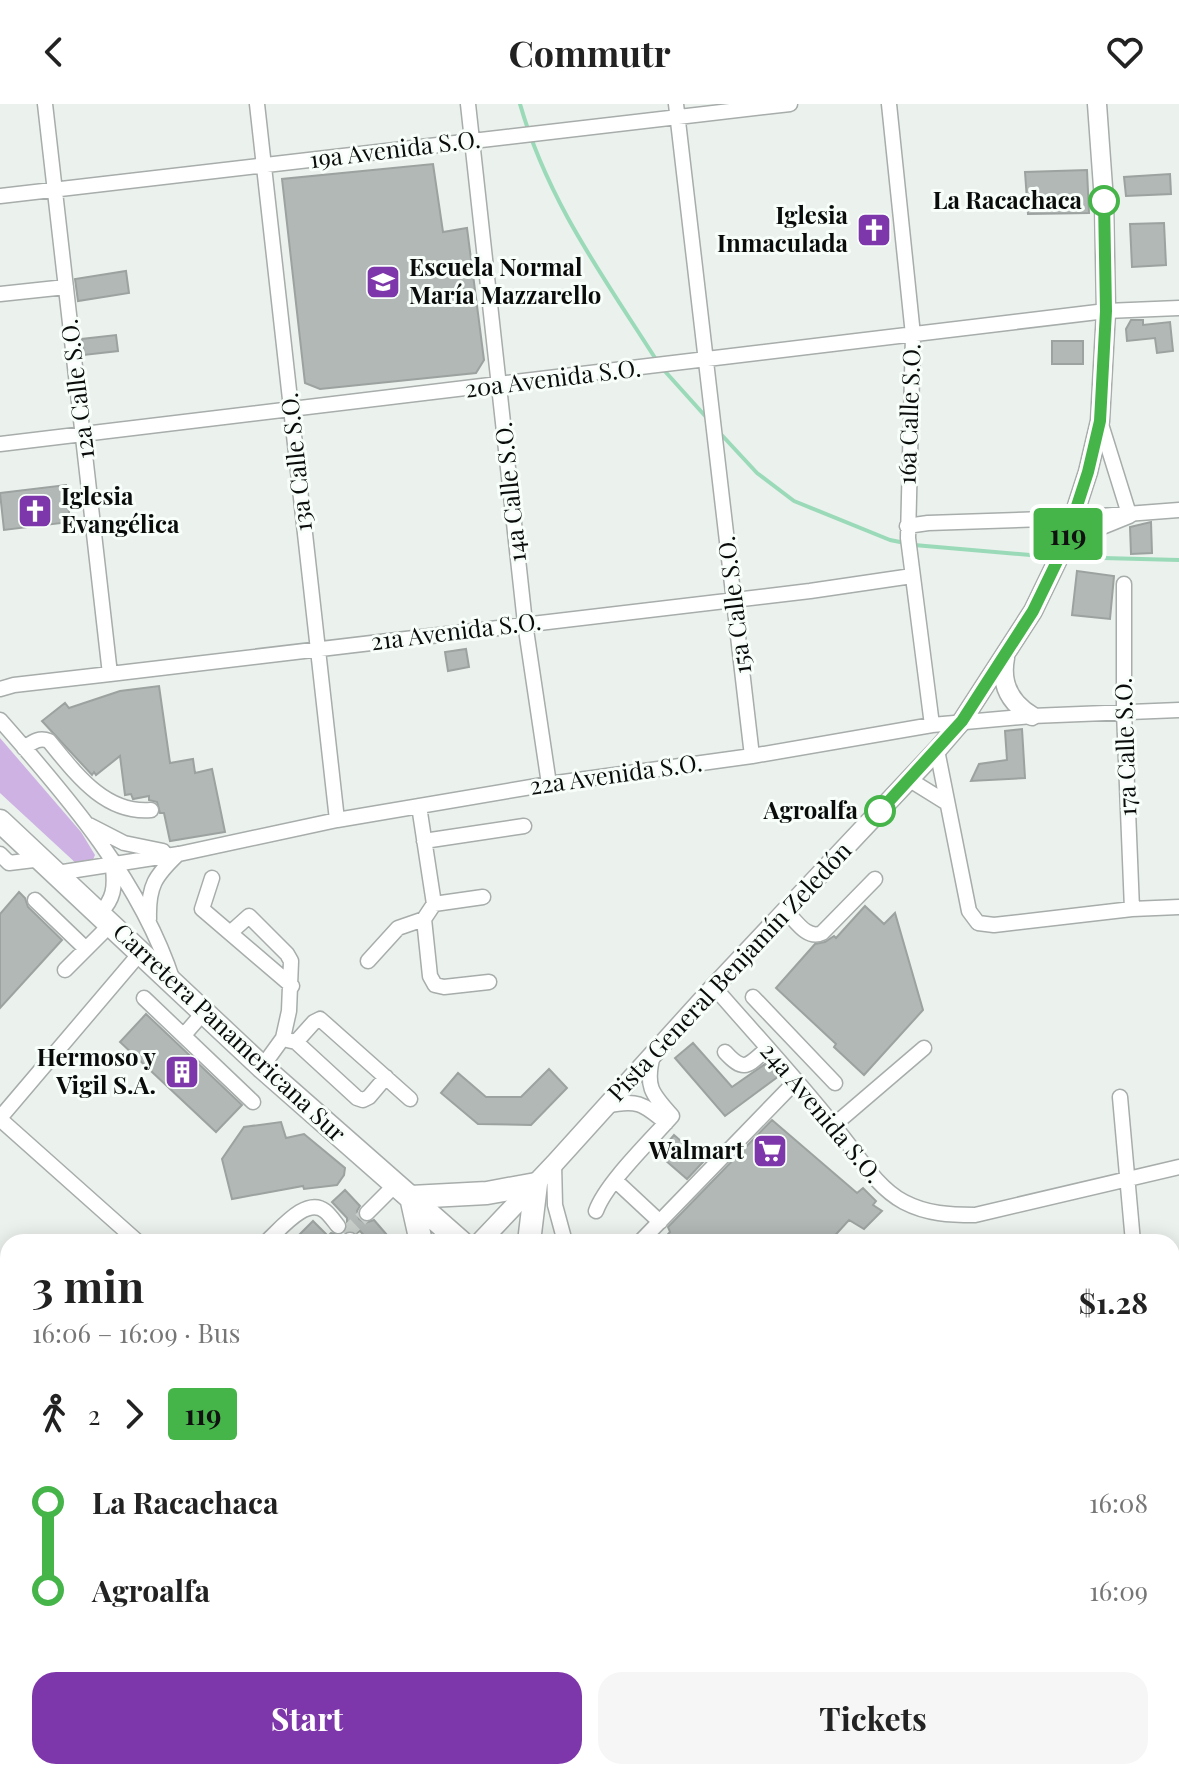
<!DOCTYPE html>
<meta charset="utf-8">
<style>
:root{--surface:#fff;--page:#f6f6f6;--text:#222;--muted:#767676;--accent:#7e37aa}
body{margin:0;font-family:"Playfair Display",serif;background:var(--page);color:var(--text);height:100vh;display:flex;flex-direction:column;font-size:30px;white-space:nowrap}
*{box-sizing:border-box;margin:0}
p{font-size:26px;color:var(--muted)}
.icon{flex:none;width:44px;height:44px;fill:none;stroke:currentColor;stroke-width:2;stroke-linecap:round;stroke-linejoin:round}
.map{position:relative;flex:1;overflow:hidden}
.sheet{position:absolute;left:0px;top:1130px;width:1180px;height:546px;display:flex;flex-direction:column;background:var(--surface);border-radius:24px 24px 0 0;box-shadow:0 4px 20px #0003}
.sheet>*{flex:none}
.badge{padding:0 16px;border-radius:6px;font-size:28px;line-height:52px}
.map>.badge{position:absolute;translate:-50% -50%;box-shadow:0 0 0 4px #fff}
.legs{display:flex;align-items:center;gap:12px;height:88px;padding:0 32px;font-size:26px}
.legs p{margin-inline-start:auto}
.head{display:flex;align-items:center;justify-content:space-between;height:136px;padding:0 32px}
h1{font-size:44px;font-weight:700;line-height:60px}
.action{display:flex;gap:16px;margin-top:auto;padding:16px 32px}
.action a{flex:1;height:92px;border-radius:24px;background:var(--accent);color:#fff;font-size:32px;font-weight:700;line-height:92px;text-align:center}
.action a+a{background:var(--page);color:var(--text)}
ul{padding:0 32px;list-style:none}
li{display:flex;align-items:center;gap:28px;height:88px;font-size:30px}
li i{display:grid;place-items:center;width:12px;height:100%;margin:0 10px;background:currentColor}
li i::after{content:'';width:20px;height:20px;margin:-10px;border:6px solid;border-radius:50%;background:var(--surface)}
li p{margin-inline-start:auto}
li:first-child i{background:linear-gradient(#0000 50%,currentColor 0)}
li:last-child i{background:linear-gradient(currentColor 50%,#0000 0)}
header{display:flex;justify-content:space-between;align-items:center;height:104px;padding:0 32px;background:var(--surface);font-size:36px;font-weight:700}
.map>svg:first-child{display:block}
.green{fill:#ceb2e4}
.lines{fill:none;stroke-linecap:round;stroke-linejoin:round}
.stream{stroke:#9adab8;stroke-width:4}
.building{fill:#b2b8b5;stroke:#9ca29f;stroke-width:2}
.minor-tunnel{stroke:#c9cfcb;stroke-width:14;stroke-dasharray:14 7;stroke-linecap:butt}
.minor-casing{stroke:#a7adaa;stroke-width:17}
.major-casing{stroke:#a7adaa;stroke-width:21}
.highway-casing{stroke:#a7adaa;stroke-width:25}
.minor{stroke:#fff;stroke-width:14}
.major{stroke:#fff;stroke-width:18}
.highway{stroke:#fff;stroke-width:22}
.line-1-casing{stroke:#fff;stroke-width:18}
.line-1{stroke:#45b549;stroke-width:12}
.stop-1-dot{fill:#fff;stroke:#45b549;stroke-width:4}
.labels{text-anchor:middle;stroke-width:6;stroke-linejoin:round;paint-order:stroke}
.street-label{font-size:24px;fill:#0a0c0b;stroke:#f8fffb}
.stop-label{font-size:24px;font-weight:bold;fill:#0a0c0b;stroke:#f8fffb;text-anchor:end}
.poi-label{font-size:24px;font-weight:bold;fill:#0a0c0b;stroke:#f8fffb;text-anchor:end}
</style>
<header><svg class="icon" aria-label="back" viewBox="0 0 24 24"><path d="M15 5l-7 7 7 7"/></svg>Commutr<svg class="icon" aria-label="heart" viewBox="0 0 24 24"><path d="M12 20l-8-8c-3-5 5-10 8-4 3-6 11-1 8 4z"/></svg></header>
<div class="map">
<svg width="1179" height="1675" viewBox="0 0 1179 1675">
<rect width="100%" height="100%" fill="#ebf1ed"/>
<path class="green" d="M 0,634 L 81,728 L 95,751 L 91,760 L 79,762 L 0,689 Z
M 195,1668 L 253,1668 L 246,1675 L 185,1675 Z"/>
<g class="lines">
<path class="stream" d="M 520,0 C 548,98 603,172 657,257
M 662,264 L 707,314
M 718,327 L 757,369 L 794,397 L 890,436 L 905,439
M 914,441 L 1053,453
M 1065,453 L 1179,456"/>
</g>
<path class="building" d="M 433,60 L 443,128 L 467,124 L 484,256 L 476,269 L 320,285 L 305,279 L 282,75 Z
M 1087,66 L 1089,109 L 1028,110 L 1025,68 Z
M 1170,70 L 1171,90 L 1126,92 L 1124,73 Z
M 1164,119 L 1166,161 L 1132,163 L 1130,120 Z
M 126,167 L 129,189 L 78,197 L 75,175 Z
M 1131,216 L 1143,216 L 1143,221 L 1170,218 L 1173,247 L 1157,249 L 1155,234 L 1127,237 L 1126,225 Z
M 116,231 L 118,247 L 84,251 L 82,235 Z
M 1052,237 L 1083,237 L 1083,260 L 1052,260 Z
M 66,381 L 70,418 L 4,426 L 0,389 Z
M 1151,418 L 1152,449 L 1131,450 L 1130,423 Z
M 1077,467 L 1114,472 L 1110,515 L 1072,511 Z
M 466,545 L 469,563 L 448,567 L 445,548 Z
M 159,582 L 170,659 L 193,655 L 195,669 L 212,665 L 225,728 L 170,737 L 164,709 L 160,709 L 157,698 L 149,696 L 149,692 L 133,695 L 131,690 L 125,691 L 120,652 L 96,671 L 94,668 L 92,671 L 42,617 L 65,599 L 69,604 L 120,587 Z
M 1022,625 L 1025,674 L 971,677 L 979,660 L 1007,656 L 1005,627 Z
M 19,788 L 25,794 L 28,803 L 62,836 L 0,904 L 0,810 Z
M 865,802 L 884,820 L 895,809 L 923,906 L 864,971 L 834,943 L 836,940 L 776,884 L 815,840 L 825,838 L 834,832 L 836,834 Z
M 146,910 L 242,1001 L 216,1028 L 120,938 Z
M 693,939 L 732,983 L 765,960 L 779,972 L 725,1012 L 675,954 Z
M 549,965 L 567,984 L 531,1021 L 478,1020 L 441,989 L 458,969 L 486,993 L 521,993 Z
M 772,1016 L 857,1089 L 863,1084 L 876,1097 L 873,1101 L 882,1107 L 864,1125 L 849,1116 L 829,1138 L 661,1138 L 670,1128 L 668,1123 Z
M 281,1018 L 286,1034 L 304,1030 L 345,1064 L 344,1071 L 337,1081 L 304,1085 L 303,1082 L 232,1095 L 222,1055 L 244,1023 Z
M 674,1031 L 704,1057 L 687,1075 L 658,1050 Z
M 345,1086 L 360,1102 L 357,1107 L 359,1115 L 365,1119 L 374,1116 L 387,1131 L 380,1138 L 370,1138 L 360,1127 L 357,1129 L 347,1127 L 347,1114 L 332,1098 Z
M 313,1117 L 328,1132 L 331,1129 L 342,1131 L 340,1138 L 292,1138 Z"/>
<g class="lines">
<path class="minor-tunnel" d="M 345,1130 L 367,1109"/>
<g class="minor-casing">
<path id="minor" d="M 45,0 L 110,570
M 257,0 L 337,716
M 468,0 L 525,519 L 549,680
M 676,0 L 752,652
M 889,0 L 913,231 L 908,434 L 932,621
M 0,92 L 790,0
M 0,190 L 66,183
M 1100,317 L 1129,410
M 0,340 L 1106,207 L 1179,204
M 907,422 L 928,419 L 1074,414 L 1179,406
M 1124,480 L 1124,608 L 1132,805
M 0,585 L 14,581 L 110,570 L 810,487 L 912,472
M 0,616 C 68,693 141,778 173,877
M 24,644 C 33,638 39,633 49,637 C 76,670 105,710 151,706
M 937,646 L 969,807 L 978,819 L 994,821 L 1132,805 L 1179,803
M 910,676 L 947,699
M 419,702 L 434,800 L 424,815 L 430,872 L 435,881 L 444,883 L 489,878
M 89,721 L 124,739 L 163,747
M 424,737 L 524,722
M 0,750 L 9,759 L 42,755
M 57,769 L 179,750 L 337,716 L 549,680 L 752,652 L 932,621 L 1032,612 L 1179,606
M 212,774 L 202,805 L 292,882
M 35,796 L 86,845
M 434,800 L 483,793
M 786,807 C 796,817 807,836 822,829 L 875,775
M 100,809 C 114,795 115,783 113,764
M 149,815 C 148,782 155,772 178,750
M 230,829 L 249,812 L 287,850 L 291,857 L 289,907 L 283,934 L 262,963
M 368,857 L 398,824 L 424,815
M 65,866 L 111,820
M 714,883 C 754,929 796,974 834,1022 C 856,1047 874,1082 904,1098 C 927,1110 950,1111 975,1111 L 1179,1063
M 753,893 L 835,979
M 144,894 L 253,998
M 184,931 L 204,908
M 287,936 L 296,938 L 357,994 L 363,996 L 369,993 L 386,973
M 296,938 L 314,918 L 320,915 L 410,995
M 725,948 C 745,970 748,961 768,944
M 1120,993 L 1133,1138
M 606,1002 C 636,995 643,999 666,1019
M 0,1014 L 141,848
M 0,1015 L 138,1138
M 834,1021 L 924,944
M 554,1060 L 555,1101 L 565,1138
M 616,1077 L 660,1118
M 596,1107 C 606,1079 651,1036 672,1012 C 651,989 645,982 653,951
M 367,1109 L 396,1080
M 350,1136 L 352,1138
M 266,1138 C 280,1126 306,1092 325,1107 C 330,1111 334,1117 338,1122
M 640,1138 L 796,977
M 1172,1202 L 1179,1200
M 0,1297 L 8,1304
M 1172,1361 L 1179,1391
M 0,1414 L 8,1410
M 1172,1441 L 1179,1440
M 1172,1635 L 1179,1633
M 23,1668 L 28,1675
M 264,1668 L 273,1675
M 411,1668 L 419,1675
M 567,1668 L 575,1675
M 177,1675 L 187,1668
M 335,1675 L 341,1668
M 607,1675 L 613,1668
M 772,1675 L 780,1668
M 1129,1675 L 1130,1668"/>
</g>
<g class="major-casing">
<path id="major" d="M 1041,415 L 1063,445
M 1064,443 L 1097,423 L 1129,410
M 1005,554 C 1000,580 1010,599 1032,612
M 480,1138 L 554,1060 L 714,883 L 937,646 L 962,617 L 1033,507 L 1063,445 L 1088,368 L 1100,317 L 1106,207 L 1104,97 L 1097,0
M 0,1650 L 8,1644
M 1099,1668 L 1113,1675"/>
</g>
<g class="highway-casing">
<path id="highway" d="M 0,717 L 262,963 L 461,1138
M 411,1093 L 487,1089 L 536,1080 L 529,1138
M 411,1093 L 421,1138
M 1018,1668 L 1024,1675
M 1043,1675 L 1048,1668"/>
</g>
<use href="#minor" class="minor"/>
<use href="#major" class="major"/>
<use href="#highway" class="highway"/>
</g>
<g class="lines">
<g class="line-1-casing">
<path id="line-1" d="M 880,707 L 962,617 L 1033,507 L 1063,445 L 1088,368 L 1100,317 L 1106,207 L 1104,97"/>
</g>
<use href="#line-1" class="line-1"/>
</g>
<defs>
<g id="church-square" transform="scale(1.8)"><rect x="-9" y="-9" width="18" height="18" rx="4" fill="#7e37aa" stroke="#f8fffb"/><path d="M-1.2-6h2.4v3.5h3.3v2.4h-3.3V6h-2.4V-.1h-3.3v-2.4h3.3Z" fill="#fff"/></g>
<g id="university-square" transform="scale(1.8)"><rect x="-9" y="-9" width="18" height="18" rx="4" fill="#7e37aa" stroke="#f8fffb"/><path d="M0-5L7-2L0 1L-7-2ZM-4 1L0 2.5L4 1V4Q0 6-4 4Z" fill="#fff"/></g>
<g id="building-square" transform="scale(1.8)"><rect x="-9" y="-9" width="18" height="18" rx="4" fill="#7e37aa" stroke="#f8fffb"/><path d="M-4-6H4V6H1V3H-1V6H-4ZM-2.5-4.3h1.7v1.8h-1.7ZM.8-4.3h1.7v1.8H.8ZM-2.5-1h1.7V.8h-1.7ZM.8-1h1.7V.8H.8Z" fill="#fff"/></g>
<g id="supermarket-square" transform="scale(1.8)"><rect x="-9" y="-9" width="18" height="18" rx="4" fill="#7e37aa" stroke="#f8fffb"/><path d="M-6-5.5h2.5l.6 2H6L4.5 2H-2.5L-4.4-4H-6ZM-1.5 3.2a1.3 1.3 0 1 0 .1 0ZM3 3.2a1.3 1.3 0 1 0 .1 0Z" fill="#fff"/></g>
</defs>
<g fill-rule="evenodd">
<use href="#church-square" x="874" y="126"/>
<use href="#university-square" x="383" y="178"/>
<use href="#church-square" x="35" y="407"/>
<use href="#building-square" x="182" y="968"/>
<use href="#supermarket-square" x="770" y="1047"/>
</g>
<g class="stop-1-dot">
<circle cx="1104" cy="97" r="14"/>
<circle cx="880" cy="707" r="14"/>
</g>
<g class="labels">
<g class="street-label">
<text transform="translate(395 46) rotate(-7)" y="8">19a Avenida S.O.</text>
<text transform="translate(553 275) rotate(-7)" y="8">20a Avenida S.O.</text>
<text transform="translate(78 285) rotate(-97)" y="8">12a Calle S.O.</text>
<text transform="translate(910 310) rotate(-88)" y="8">16a Calle S.O.</text>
<text transform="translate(297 358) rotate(-96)" y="8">13a Calle S.O.</text>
<text transform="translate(511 388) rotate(-96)" y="8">14a Calle S.O.</text>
<text transform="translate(735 501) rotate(-97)" y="8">15a Calle S.O.</text>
<text transform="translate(456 528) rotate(-7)" y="8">21a Avenida S.O.</text>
<text transform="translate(1126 643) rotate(-92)" y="8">17a Calle S.O.</text>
<text transform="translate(616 671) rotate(-8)" y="8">22a Avenida S.O.</text>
<text transform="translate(730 868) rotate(-47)" y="8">Pista General Benjamín Zeledón</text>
<text transform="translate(229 929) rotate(43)" y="8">Carretera Panamericana Sur</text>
<text transform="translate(821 1009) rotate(50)" y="8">24a Avenida S.O.</text>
</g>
<g class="stop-label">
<text x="1082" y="105">La Racachaca</text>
<text x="858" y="715">Agroalfa</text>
</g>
<g class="poi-label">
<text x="848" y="120">Iglesia<tspan x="848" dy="28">Inmaculada</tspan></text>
<text x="409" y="172" text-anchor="start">Escuela Normal<tspan x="409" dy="28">María Mazzarello</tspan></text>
<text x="61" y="401" text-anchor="start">Iglesia<tspan x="61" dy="28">Evangélica</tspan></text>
<text x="156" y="962">Hermoso y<tspan x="156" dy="28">Vigil S.A.</tspan></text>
<text x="744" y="1055">Walmart</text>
</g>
</g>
</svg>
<b class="badge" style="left:1068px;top:430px;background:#45b549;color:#111">119</b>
<section class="sheet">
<div class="head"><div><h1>3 min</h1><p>16:06 – 16:09 · Bus</p></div><b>$1.28</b></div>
<div class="legs"><svg class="icon" aria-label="walk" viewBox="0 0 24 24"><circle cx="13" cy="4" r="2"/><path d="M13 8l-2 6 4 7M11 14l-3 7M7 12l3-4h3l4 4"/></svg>2<svg class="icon" aria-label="forward" viewBox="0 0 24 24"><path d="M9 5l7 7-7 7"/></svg><b class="badge" style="background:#45b549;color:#111">119</b></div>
<ul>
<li><i style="color:#45b549"></i><b>La Racachaca</b><p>16:08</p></li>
<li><i style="color:#45b549"></i><b>Agroalfa</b><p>16:09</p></li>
</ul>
<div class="action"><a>Start</a><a>Tickets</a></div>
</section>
</div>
